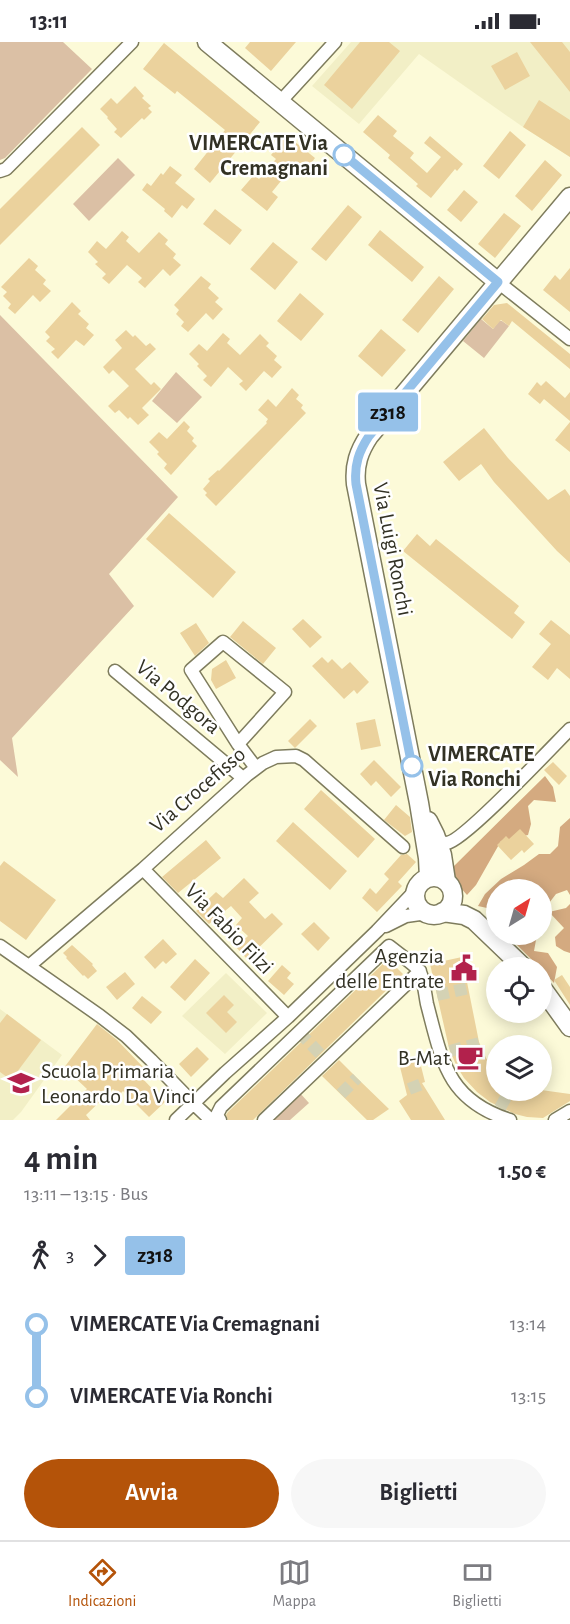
<!DOCTYPE html>
<html lang="it">
<meta charset="utf-8">
<style>
:root{--surface:#fff;--page:#f7f7f7;--text:#2b2b33;--muted:#7c7c81;--line:#e1e1e2;--accent:#b45309}
body{margin:0;font-family:"Alegreya Sans",sans-serif;background:var(--page);color:var(--text);height:100vh;display:flex;flex-direction:column;font-size:22px;white-space:nowrap}
*{box-sizing:border-box;margin:0}
p{font-size:20px;color:var(--muted)}
.icon{flex:none;width:33px;height:33px;fill:none;stroke:currentColor;stroke-width:2;stroke-linecap:round;stroke-linejoin:round}
.map{position:relative;height:1078px;overflow:hidden}
.details{display:flex;flex-direction:column;background:var(--surface);flex:1}
.details>*{flex:none}
.badge{padding:0 12px;border-radius:4px;font-size:21px;line-height:39px}
.needle{width:39px;rotate:37deg}
.fabs{position:absolute;left:486px;top:837px;display:grid;gap:12px}
.fabs a{display:grid;place-items:center;width:66px;height:66px;border-radius:50%;background:var(--surface);box-shadow:0 3px 15px #0003;font-size:30px}
.map>.badge{position:absolute;translate:-50% -50%;box-shadow:0 0 0 3px #fff}
.legs{display:flex;align-items:center;gap:9px;height:66px;padding:0 24px;font-size:20px}
.legs p{margin-inline-start:auto}
.headline{display:flex;align-items:center;justify-content:space-between;height:102px;padding:0 24px}
h1{font-size:33px;font-weight:600;line-height:45px}
.action{display:flex;gap:12px;margin-top:auto;padding:12px 24px}
.action a{flex:1;height:69px;border-radius:36px;background:var(--accent);color:#fff;font-size:24px;font-weight:600;line-height:69px;text-align:center}
.action a+a{background:var(--page);color:var(--text)}
ul{padding:0 24px;list-style:none}
li{display:flex;align-items:center;gap:21px;height:72px;font-size:22px}
li i{display:grid;place-items:center;width:9px;height:100%;margin:0 8px;background:currentColor}
li i::after{content:'';width:15px;height:15px;margin:-8px;border:4px solid;border-radius:50%;background:var(--surface)}
li p{margin-inline-start:auto}
li:first-child i{background:linear-gradient(#0000 50%,currentColor 0)}
li:last-child i{background:linear-gradient(currentColor 50%,#0000 0)}
.status{display:flex;justify-content:space-between;align-items:center;height:42px;padding:0 30px;background:var(--surface);direction:ltr}
.status svg{height:16px;fill:currentColor}
.tabs{display:flex;justify-content:space-around;align-items:center;height:84px;border-top:2px solid var(--line);background:var(--surface);font-size:16px;color:var(--muted)}
.tabs a{display:grid;justify-items:center;gap:3px}
.tabs .on{color:var(--accent)}
.map>svg:first-child{display:block}
.built{fill:#f2efc6}
.green{fill:#dbc0a5}
.forest{fill:#d4aa80}
.building{fill:#ebd29d}
.lines{fill:none;stroke-linecap:round;stroke-linejoin:round}
.street-tunnel{stroke:#d4d2b4;stroke-width:12;stroke-dasharray:12 6;stroke-linecap:butt}
.street-casing{stroke:#7e7c5d;stroke-width:15}
.secondary-casing{stroke:#7e7c5d;stroke-width:21}
.street{stroke:#fff;stroke-width:12}
.secondary{stroke:#fff;stroke-width:18}
.line-1-casing{stroke:#fff;stroke-width:14}
.line-1{stroke:#95c1e9;stroke-width:9}
.stop-1-dot{fill:#fff;stroke:#95c1e9;stroke-width:3}
.labels{text-anchor:middle;stroke-width:5;stroke-linejoin:round;paint-order:stroke}
.stop-label{font-size:22px;font-weight:bold;fill:#323124;stroke:#fff;text-anchor:end}
.street-label{font-size:22px;fill:#323124;stroke:#fff}
.poi-label{font-size:22px;fill:#323124;stroke:#fff;text-anchor:end}
</style>
<div class="status"><b>13:11</b><svg viewBox="0 0 49 12"><path d="M0 12V9h3v3zM5 12V6h3v6zM10 12V3h3v9zM15 12V0h3v12zM26 1h20v11H26zM47 4h2v5h-2z"/></svg></div>
<div class="map">
<svg width="570" height="1078" viewBox="0 0 570 1078">
<rect width="100%" height="100%" fill="#fcfad8"/>
<path class="built" d="M 351,0 L 570,0 L 570,115 L 523,85 L 419,12 L 359,82 L 312,44 Z
M 226,931 L 267,971 L 225,1012 L 182,974 Z
M 0,967 L 62,1013 L 21,1070 L 13,1078 L 0,1078 Z"/>
<path class="green" d="M 0,0 L 63,0 L 92,27 L 5,116 L 0,118 Z
M 118,116 L 135,133 L 89,179 L 73,162 Z
M 0,273 L 178,455 L 109,532 L 134,564 L 12,696 L 18,735 L 0,718 Z
M 481,277 L 493,287 L 499,279 L 502,279 L 509,284 L 484,316 L 463,299 Z
M 176,330 L 202,355 L 177,381 L 152,359 Z
M 299,1050 L 309,1061 L 290,1078 L 271,1078 Z"/>
<path class="forest" d="M 545,734 L 553,745 L 556,760 L 534,758 L 528,764 L 531,782 L 528,793 L 501,799 L 476,843 L 467,853 L 451,835 L 452,826 Z
M 570,776 L 570,853 L 567,848 L 556,852 L 546,865 L 542,865 L 542,848 L 496,848 L 496,864 L 487,866 L 478,864 L 485,852 L 501,837 L 524,823 L 539,812 L 550,812 L 558,804 L 560,785 Z
M 570,862 L 570,911 L 564,909 L 556,904 L 555,895 L 564,886 L 549,870 L 566,866 Z
M 507,893 L 540,893 L 536,898 L 534,909 L 548,911 L 557,925 L 554,941 L 542,928 L 542,926 L 539,925 Z"/>
<path class="building" d="M 250,0 L 296,0 L 271,29 L 245,6 Z
M 360,0 L 389,0 L 400,9 L 352,67 L 324,43 Z
M 530,0 L 562,0 L 570,10 L 570,50 Z
M 164,1 L 260,80 L 210,141 L 194,127 L 225,88 L 177,49 L 175,52 L 143,27 Z
M 517,10 L 530,34 L 505,48 L 491,24 Z
M 135,44 L 144,54 L 142,56 L 151,64 L 148,66 L 152,70 L 144,78 L 142,76 L 121,96 L 114,90 L 117,87 L 107,76 L 108,75 L 100,67 L 111,56 L 117,62 Z
M 539,58 L 570,78 L 570,115 L 523,85 Z
M 378,73 L 397,89 L 393,94 L 414,111 L 410,116 L 427,131 L 441,115 L 424,101 L 430,94 L 463,122 L 457,129 L 455,127 L 431,156 L 416,144 L 418,142 L 388,116 L 390,113 L 363,90 Z
M 82,85 L 100,103 L 0,203 L 0,167 Z
M 510,89 L 526,103 L 499,137 L 483,124 Z
M 284,91 L 315,116 L 309,124 L 306,122 L 296,134 L 289,129 L 272,150 L 278,155 L 267,169 L 241,148 L 254,133 L 259,137 L 276,117 L 271,113 L 281,101 L 278,98 Z
M 545,118 L 562,133 L 532,169 L 515,154 Z
M 170,124 L 182,133 L 175,141 L 195,157 L 187,167 L 182,163 L 172,176 L 164,169 L 165,167 L 142,148 L 147,141 L 151,144 L 161,131 L 163,133 Z
M 464,148 L 478,160 L 461,180 L 447,168 Z
M 348,163 L 362,175 L 326,219 L 311,207 Z
M 215,167 L 242,188 L 230,203 L 203,182 Z
M 504,171 L 521,184 L 495,216 L 478,202 Z
M 380,188 L 424,225 L 412,240 L 368,203 Z
M 122,189 L 129,195 L 126,199 L 139,211 L 159,190 L 168,198 L 165,202 L 176,212 L 173,216 L 181,223 L 170,234 L 163,227 L 145,246 L 138,240 L 142,236 L 127,223 L 109,242 L 102,236 L 106,232 L 95,222 L 98,220 L 88,210 L 97,199 L 106,207 Z
M 273,200 L 298,220 L 275,248 L 250,227 Z
M 29,216 L 38,224 L 35,228 L 46,238 L 43,242 L 51,249 L 40,260 L 33,253 L 15,272 L 8,266 L 11,262 L 3,254 L 7,250 L 1,245 Z
M 570,226 L 570,270 L 543,248 L 555,233 L 560,238 Z
M 201,234 L 211,242 L 208,246 L 219,256 L 215,260 L 223,267 L 213,278 L 206,271 L 188,290 L 181,284 L 184,280 L 176,272 L 179,268 L 174,263 Z
M 439,234 L 454,247 L 418,291 L 402,278 Z
M 300,251 L 324,272 L 301,299 L 277,279 Z
M 72,260 L 81,269 L 78,272 L 89,282 L 86,286 L 94,293 L 84,304 L 76,298 L 58,317 L 51,310 L 55,307 L 46,299 L 50,295 L 45,290 Z
M 507,261 L 570,312 L 570,327 L 512,279 L 509,284 L 501,278 L 493,287 L 482,277 L 494,263 Z
M 381,287 L 406,308 L 382,335 L 358,314 Z
M 126,288 L 133,295 L 135,293 L 146,304 L 150,301 L 156,307 L 135,327 L 151,343 L 154,340 L 161,347 L 142,366 L 149,373 L 138,383 L 130,375 L 128,377 L 119,368 L 115,371 L 108,364 L 129,344 L 113,328 L 109,332 L 103,325 L 122,306 L 115,298 Z
M 223,291 L 230,297 L 227,301 L 240,313 L 260,292 L 269,301 L 266,304 L 277,314 L 274,318 L 282,325 L 272,336 L 264,329 L 246,349 L 239,342 L 243,339 L 228,325 L 211,345 L 203,338 L 207,334 L 197,324 L 199,322 L 189,312 L 199,302 L 207,309 Z
M 546,339 L 565,356 L 570,350 L 570,379 L 544,357 L 540,362 L 528,352 L 537,340 L 541,344 Z
M 292,346 L 299,353 L 296,357 L 303,363 L 301,366 L 306,371 L 216,464 L 205,453 L 207,451 L 203,447 L 210,439 L 208,437 L 218,428 L 219,429 L 267,381 L 266,380 L 268,377 L 258,368 L 268,357 L 276,365 Z
M 184,379 L 190,385 L 187,389 L 194,396 L 192,399 L 197,404 L 171,433 L 164,426 L 167,422 L 157,412 L 159,410 L 149,400 L 159,390 L 167,397 Z
M 570,380 L 570,410 L 555,398 Z
M 484,386 L 508,416 L 548,458 L 565,447 L 570,454 L 570,521 L 557,509 L 494,440 L 481,422 L 459,439 L 443,420 Z
M 169,471 L 236,530 L 213,556 L 146,497 Z
M 417,492 L 430,504 L 436,497 L 519,564 L 514,571 L 525,580 L 512,597 L 403,509 Z
M 303,577 L 322,595 L 310,606 L 292,587 Z
M 551,578 L 570,593 L 570,637 L 557,626 L 548,638 L 532,625 L 551,602 L 539,592 Z
M 243,579 L 276,606 L 263,622 L 230,595 Z
M 196,581 L 209,601 L 195,614 L 180,591 Z
M 322,615 L 328,621 L 332,617 L 342,627 L 350,620 L 369,640 L 357,652 L 354,648 L 344,657 L 312,624 Z
M 226,618 L 236,636 L 216,647 L 211,638 L 212,627 Z
M 310,677 L 317,684 L 295,706 L 288,699 Z
M 375,677 L 381,704 L 361,708 L 356,681 Z
M 374,718 L 401,745 L 391,755 L 376,739 L 371,744 L 360,732 Z
M 553,720 L 567,734 L 559,743 L 544,728 Z
M 321,748 L 375,797 L 358,816 L 304,767 Z
M 396,763 L 410,775 L 412,790 L 405,794 L 384,778 Z
M 293,780 L 347,829 L 330,848 L 276,799 Z
M 520,787 L 534,802 L 524,811 L 522,808 L 511,818 L 497,803 L 506,794 L 509,797 Z
M 206,798 L 221,816 L 178,851 L 162,835 Z
M 407,812 L 416,820 L 398,840 L 402,844 L 377,870 L 362,856 L 370,846 L 376,852 L 389,837 L 384,832 L 401,813 Z
M 4,819 L 56,858 L 26,898 L 0,879 L 0,824 Z
M 244,836 L 259,851 L 249,860 L 265,877 L 272,871 L 283,882 L 247,917 L 236,905 L 248,894 L 236,883 L 242,876 L 231,864 L 209,882 L 196,869 L 216,850 L 223,856 Z
M 314,880 L 330,896 L 318,909 L 301,892 Z
M 163,897 L 177,912 L 166,922 L 163,919 L 155,927 L 144,915 Z
M 72,903 L 93,922 L 92,923 L 97,929 L 88,937 L 84,933 L 83,934 L 66,916 L 67,915 L 63,911 Z
M 462,915 L 479,1000 L 486,1016 L 496,1029 L 496,1048 L 541,1048 L 570,1052 L 570,1059 L 543,1076 L 527,1075 L 515,1072 L 490,1060 L 477,1050 L 464,1036 L 456,1023 L 449,1006 L 430,922 Z
M 195,917 L 210,931 L 185,959 L 170,945 Z
M 388,917 L 403,932 L 253,1078 L 228,1078 L 226,1073 L 228,1070 Z
M 282,923 L 291,931 L 287,936 L 294,942 L 284,953 L 268,939 Z
M 125,930 L 135,942 L 117,958 L 106,945 Z
M 562,933 L 570,945 L 570,963 L 554,938 Z
M 224,953 L 234,963 L 227,970 L 237,980 L 226,991 L 206,971 Z
M 142,954 L 162,970 L 151,982 L 132,966 Z
M 7,972 L 41,998 L 11,1038 L 0,1030 L 0,981 Z
M 97,982 L 117,998 L 146,1028 L 140,1034 L 165,1060 L 149,1075 L 123,1049 L 119,1053 L 113,1047 L 86,1073 L 90,1078 L 56,1078 L 87,1047 L 71,1032 L 64,1037 L 57,1035 Z
M 197,1005 L 209,1017 L 191,1035 L 179,1022 Z
M 419,1016 L 425,1040 L 422,1041 L 445,1078 L 411,1078 L 399,1059 L 407,1053 L 399,1021 Z
M 339,1018 L 357,1036 L 389,1067 L 373,1078 L 367,1078 L 322,1034 Z"/>
<g class="lines">
<path class="street-tunnel" d="M 437,953 L 469,946
M 299,990 L 326,1018
M 450,1009 L 480,1001
M 409,1047 L 422,1042
M 341,1052 L 357,1036
M 500,1066 L 510,1048"/>
<g class="street-casing">
<path id="street" d="M 280,60 L 335,0
M 0,129 L 6,127 L 13,120 L 132,0
M 498,240 L 570,297
M 115,629 L 243,736
M 238,702 L 285,650 L 223,600 L 191,628 L 238,702 L 256,726
M 434,805 L 438,800 C 441,800 444,801 447,801 C 464,799 553,704 570,687
M 143,827 L 288,975
M 386,884 L 406,874 L 427,871
M 0,904 L 100,974 L 126,994 L 151,1018 L 193,1061 L 211,1078
M 29,924 L 143,827 L 247,733 L 263,721 L 276,715 L 296,714 L 304,718 L 403,805
M 176,1078 L 225,1031 L 288,975 L 377,889 L 416,848
M 220,1078 L 217,1073 L 221,1065 L 389,904 C 396,910 416,923 420,930 C 424,939 425,952 427,962 C 442,1019 447,1058 510,1078
M 264,1078 L 420,929
M 555,1078 L 570,1069"/>
</g>
<g class="secondary-casing">
<path id="secondary" d="M 207,0 L 498,240
M 428,779 L 435,793 L 442,813 L 446,839
M415 854a19 19 0 1 1 38 0a19 19 0 1 1-38 0Z
M 429,836 L 428,816 L 419,761 L 356,442 C 354,423 359,409 369,394 L 570,155
M 443,870 L 464,873 L 474,878 L 524,926
M 542,946 L 570,985"/>
</g>
<use href="#street" class="street"/>
<use href="#secondary" class="secondary"/>
</g>
<g class="lines">
<g class="line-1-casing">
<path id="line-1" d="M 344,113 L 498,240 L 369,394 C 359,409 354,423 356,442 L 412,724"/>
</g>
<use href="#line-1" class="line-1"/>
</g>
<defs>
<g id="civic-bare" transform="scale(2.07)"><path d="M-.6-6.5H3V-4.5H.6V-3L4-1V1h2V6H-6V1h2V-1L-.6-3ZM-1.2 2.5V6h2.4V2.5Z" fill="#b2214c" stroke="#fff" stroke-width="2.5" paint-order="stroke"/></g>
<g id="cafe-bare" transform="scale(2.07)"><path d="M-5.5-4.5H6V0H3Q3 3.5 0 3.5H-2.5Q-5.5 3.5-5.5 0ZM3-3.2v2h1.7v-2ZM-6 4.5H4V6H-6Z" fill="#b2214c" stroke="#fff" stroke-width="2.5" paint-order="stroke"/></g>
<g id="school-bare" transform="scale(2.07)"><path d="M0-5L7-2L0 1L-7-2ZM-4 1L0 2.5L4 1V4Q0 6-4 4Z" fill="#b2214c" stroke="#fff" stroke-width="2.5" paint-order="stroke"/></g>
</defs>
<g fill-rule="evenodd">
<use href="#civic-bare" x="464" y="926"/>
<use href="#cafe-bare" x="470" y="1015"/>
<use href="#school-bare" x="21" y="1041"/>
</g>
<g class="stop-1-dot">
<circle cx="344" cy="113" r="10"/>
<circle cx="412" cy="724" r="10"/>
</g>
<g class="labels">
<g class="stop-label">
<text x="328" y="108">VIMERCATE Via<tspan x="328" dy="25">Cremagnani</tspan></text>
<text x="428" y="719" text-anchor="start">VIMERCATE<tspan x="428" dy="25">Via Ronchi</tspan></text>
</g>
<g class="street-label">
<text transform="translate(394 507) rotate(79)" y="8">Via Luigi Ronchi</text>
<text transform="translate(179 654) rotate(40)" y="8">Via Podgora</text>
<text transform="translate(197 747) rotate(-41)" y="8">Via Crocefisso</text>
<text transform="translate(230 886) rotate(46)" y="8">Via Fabio Filzi</text>
</g>
<g class="poi-label">
<text x="444" y="921">Agenzia<tspan x="444" dy="25">delle Entrate</tspan></text>
<text x="450" y="1023">B-Mat</text>
<text x="41" y="1036" text-anchor="start">Scuola Primaria<tspan x="41" dy="25">Leonardo Da Vinci</tspan></text>
</g>
</g>
</svg>
<div class="fabs">
<a><svg class="needle" viewBox="-14 -14 28 28"><path d="M0-13l5 13h-10z" fill="#e53935"/><path d="M0 13l5-13h-10z" fill="#7c7c81"/></svg></a>
<a><svg class="icon" aria-label="locate" viewBox="0 0 24 24"><circle cx="12" cy="12" r="6"/><path d="M12 2v4M12 18v4M2 12h4M18 12h4"/></svg></a>
<a><svg class="icon" aria-label="layers" viewBox="0 0 24 24"><path d="M12 4l9 5-9 5-9-5zM3 14l9 5 9-5"/></svg></a>
</div>
<b class="badge" style="left:388px;top:370px;background:#95c1e9;color:#111">z318</b>
</div>
<section class="details">
<div class="headline"><div><h1>4 min</h1><p>13:11 – 13:15 · Bus</p></div><b>1.50 €</b></div>
<div class="legs"><svg class="icon" aria-label="walk" viewBox="0 0 24 24"><circle cx="13" cy="4" r="2"/><path d="M13 8l-2 6 4 7M11 14l-3 7M7 12l3-4h3l4 4"/></svg>3<svg class="icon" aria-label="forward" viewBox="0 0 24 24"><path d="M9 5l7 7-7 7"/></svg><b class="badge" style="background:#95c1e9;color:#111">z318</b></div>
<ul>
<li><i style="color:#95c1e9"></i><b>VIMERCATE Via Cremagnani</b><p>13:14</p></li>
<li><i style="color:#95c1e9"></i><b>VIMERCATE Via Ronchi</b><p>13:15</p></li>
</ul>
<div class="action"><a>Avvia</a><a>Biglietti</a></div>
</section>
<nav class="tabs">
<a class="on"><svg class="icon" aria-label="directions" viewBox="0 0 24 24"><path d="M12 3l9 9-9 9-9-9zM9 14v-3h6M13 9l2 2-2 2"/></svg>Indicazioni</a>
<a><svg class="icon" aria-label="map" viewBox="0 0 24 24"><path d="M3 6l6-2 6 2 6-2v14l-6 2-6-2-6 2zM9 4v14M15 6v14"/></svg>Mappa</a>
<a><svg class="icon" aria-label="tickets" viewBox="0 0 24 24"><path d="M3 7h18v10H3zM15 7v10"/></svg>Biglietti</a>
</nav>
